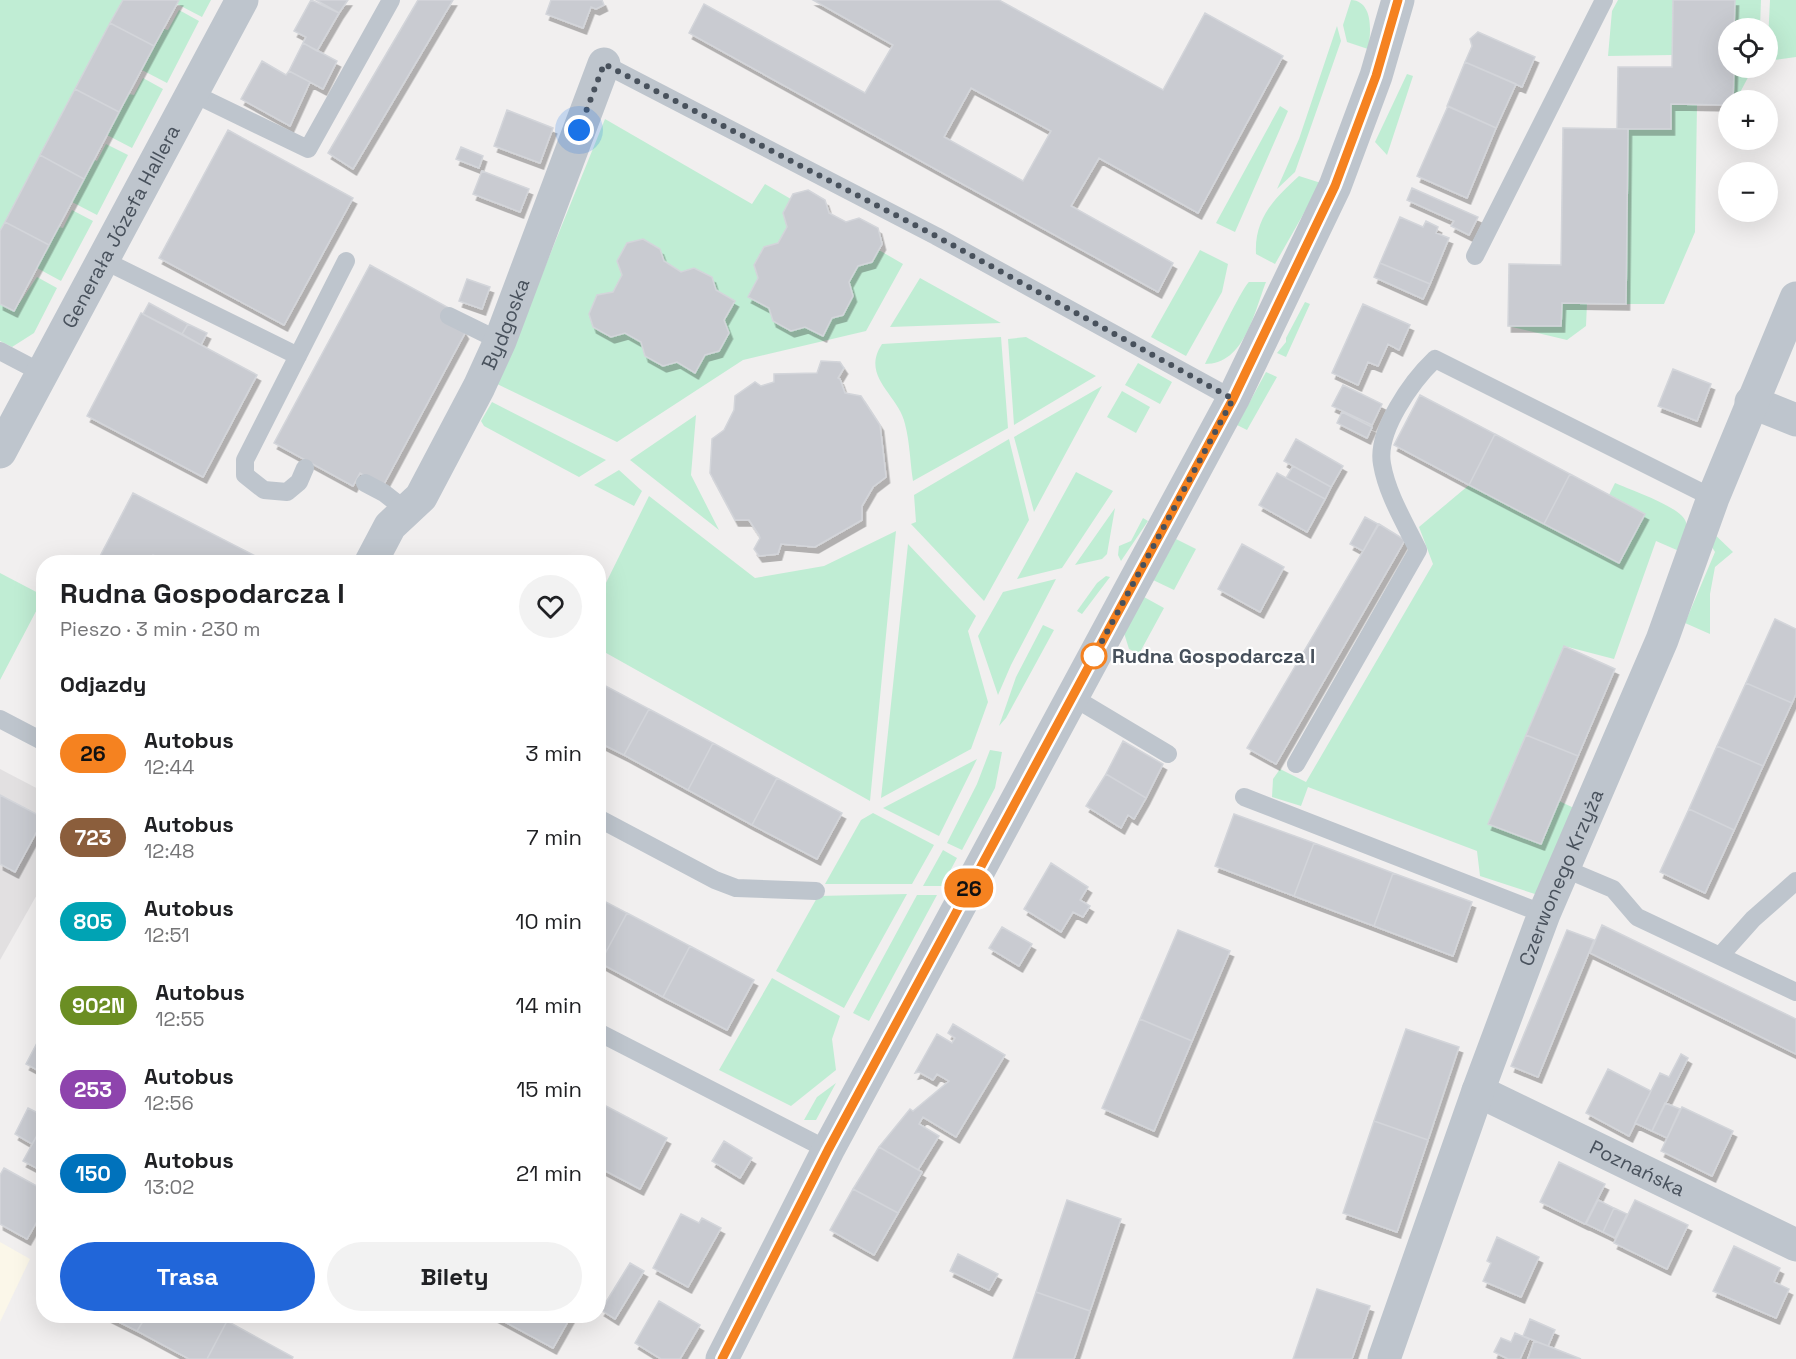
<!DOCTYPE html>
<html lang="pl">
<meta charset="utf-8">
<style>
:root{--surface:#fff;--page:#f2f2f2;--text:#202124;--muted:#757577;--accent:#2166d9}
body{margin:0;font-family:"Space Grotesk",sans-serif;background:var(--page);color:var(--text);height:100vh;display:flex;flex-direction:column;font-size:22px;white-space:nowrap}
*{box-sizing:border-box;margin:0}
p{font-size:20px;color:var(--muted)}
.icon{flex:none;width:33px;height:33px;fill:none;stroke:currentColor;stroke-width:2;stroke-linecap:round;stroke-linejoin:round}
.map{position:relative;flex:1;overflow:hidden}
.panel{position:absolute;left:36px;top:555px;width:570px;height:768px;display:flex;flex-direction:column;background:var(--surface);border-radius:24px;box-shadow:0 6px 24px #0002}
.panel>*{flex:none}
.badge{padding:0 12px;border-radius:20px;font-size:21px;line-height:39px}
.tools{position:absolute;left:1718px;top:18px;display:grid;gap:12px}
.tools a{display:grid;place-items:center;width:60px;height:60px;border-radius:50%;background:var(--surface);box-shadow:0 6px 24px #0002;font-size:30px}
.you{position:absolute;width:30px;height:30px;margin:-15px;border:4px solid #fff;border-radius:50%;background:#1a73e8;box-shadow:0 0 0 9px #1a73e833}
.map>.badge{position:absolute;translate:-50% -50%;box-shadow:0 0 0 3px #fff}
h2{padding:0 24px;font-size:22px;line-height:54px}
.round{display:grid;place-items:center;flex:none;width:63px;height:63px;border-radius:32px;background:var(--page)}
.overview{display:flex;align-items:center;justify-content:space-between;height:102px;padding:0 24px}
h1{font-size:28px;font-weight:700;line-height:45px}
.cta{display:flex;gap:12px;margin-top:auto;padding:12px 24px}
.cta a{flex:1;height:69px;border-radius:36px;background:var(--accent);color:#fff;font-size:24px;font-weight:700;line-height:69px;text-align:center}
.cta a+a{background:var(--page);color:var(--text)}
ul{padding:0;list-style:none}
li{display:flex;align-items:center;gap:18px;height:84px;padding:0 24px}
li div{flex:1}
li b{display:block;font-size:22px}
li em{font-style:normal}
li .badge{min-width:66px;font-weight:700;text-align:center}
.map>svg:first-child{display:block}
.commercial{fill:#fbf7e9}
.education{fill:#e2e0e1}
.green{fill:#c0edd4}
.building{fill:#c9cbd1;stroke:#d3d5da;stroke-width:1.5;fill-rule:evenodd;filter:url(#shadow)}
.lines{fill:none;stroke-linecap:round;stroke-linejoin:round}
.service{stroke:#bec5cd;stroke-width:18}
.minor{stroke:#bec5cd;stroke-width:33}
.line-casing{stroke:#fff;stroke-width:14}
.line{stroke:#f58220;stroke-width:9}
.walk{stroke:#48515c;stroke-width:6;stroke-dasharray:0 10.8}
.stop-dot{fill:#fff;stroke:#f58220;stroke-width:3}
.labels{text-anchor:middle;stroke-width:4.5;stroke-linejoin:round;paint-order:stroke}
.street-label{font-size:20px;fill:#48515c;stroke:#fff}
.stop-label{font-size:20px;font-weight:bold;fill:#48515c;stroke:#fff;text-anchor:start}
</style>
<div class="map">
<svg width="1796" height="1359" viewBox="0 0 1796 1359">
<defs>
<filter id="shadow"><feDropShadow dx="3.5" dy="6" stdDeviation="0" flood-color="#0004"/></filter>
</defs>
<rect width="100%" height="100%" fill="#f1efef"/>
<path class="commercial" d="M 0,1242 L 30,1259 L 0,1322 Z"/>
<path class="education" d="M 0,769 L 44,792 L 43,884 L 0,960 Z"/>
<path class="green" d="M 0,0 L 123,0 L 0,231 Z
M 179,0 L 211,0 L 202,17 L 177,4 Z
M 1351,0 C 1374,1 1371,34 1368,49 L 1347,42 L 1343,25 Z
M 1618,0 L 1673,0 L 1672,55 L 1608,56 L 1612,11 Z
M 1735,0 L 1761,0 L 1760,28 L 1734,28 Z
M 1770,0 L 1796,0 L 1796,57 L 1767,61 Z
M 179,10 L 199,21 L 167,83 L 142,70 L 164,29 L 168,30 Z
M 1337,26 L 1341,41 L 1295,172 L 1277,189 L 1299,139 Z
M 1734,68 L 1753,68 L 1736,100 L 1733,100 Z
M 1407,74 L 1413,76 L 1387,155 L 1375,142 Z
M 143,78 L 163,89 L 132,148 L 107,135 L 129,94 L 134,95 Z
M 1671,104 L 1697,105 L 1695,232 L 1664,304 L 1626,304 L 1628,129 L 1671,129 Z
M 1280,106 L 1288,111 L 1235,232 L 1216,223 Z
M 605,119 L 752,204 L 765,184 L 903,264 L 866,331 L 743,360 L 617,442 L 493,382 L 521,326 Z
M 106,144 L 128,155 L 97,215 L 72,202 L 94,160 L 97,161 Z
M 1299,176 L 1321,183 L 1275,264 L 1256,254 C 1254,218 1275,198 1299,176 Z
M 72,210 L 93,221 L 61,281 L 37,268 L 59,227 L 63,228 Z
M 1200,250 L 1228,264 L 1222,292 L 1186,356 L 1151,337 Z
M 37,277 L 57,288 L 34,333 L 12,347 L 0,341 L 0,304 L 14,311 Z
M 920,278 L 1001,323 L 890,327 Z
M 1249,282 L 1266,282 C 1254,312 1245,364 1205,364 C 1212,351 1243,286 1249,282 Z
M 1305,302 L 1310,304 L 1286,357 L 1277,353 L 1286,342 L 1286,338 Z
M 1562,303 L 1587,303 L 1586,326 L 1567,340 L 1508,326 L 1561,326 Z
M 1001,337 L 1008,428 L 913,481 C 910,463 910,443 905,424 C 899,395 860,377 882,344 Z
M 1026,337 L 1096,376 L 1014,425 L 1008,339 Z
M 1138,363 L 1172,382 L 1160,404 L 1125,385 Z
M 1266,372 L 1277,377 L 1247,430 L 1237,425 Z
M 1102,386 L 1034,512 L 1014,437 Z
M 1122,391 L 1150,407 L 1136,433 L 1107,417 Z
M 492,402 L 606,460 L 579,477 L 484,426 L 481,421 Z
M 696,415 L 691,475 L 719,530 L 630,460 Z
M 1009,439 L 1029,520 L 984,601 L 911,524 L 916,522 L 914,495 Z
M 619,470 L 642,491 L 634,506 L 594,485 Z
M 1076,472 L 1113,491 L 1062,568 L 1017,579 Z
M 1615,483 C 1631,490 1678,506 1685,520 C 1690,529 1682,542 1679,551 L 1656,541 L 1614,659 L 1564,646 L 1489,824 L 1541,844 L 1559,801 L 1574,808 L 1538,895 L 1480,876 L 1477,851 L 1308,787 L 1301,806 L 1272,797 L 1273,779 L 1280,769 L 1306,782 L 1433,564 L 1419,527 L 1469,485 L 1619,563 L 1645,514 L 1609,495 Z
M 649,496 L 755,578 L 824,566 L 896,531 L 870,801 L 599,649 L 599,597 Z
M 1115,508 L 1107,554 L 1102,559 L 1075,565 Z
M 1143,518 L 1148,521 L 1121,561 L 1118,555 L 1119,546 L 1131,541 Z
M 1710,530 L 1733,552 L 1715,567 L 1710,594 L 1710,634 L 1685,623 L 1715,552 L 1709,542 Z
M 1176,539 L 1196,549 L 1174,590 L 1153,580 Z
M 908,544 L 976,616 L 968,631 L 988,702 L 971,749 L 881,798 Z
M 0,573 L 44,596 L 0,680 Z
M 1106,576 L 1110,577 L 1082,614 L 1077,611 L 1097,583 Z
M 1056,579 L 1011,665 L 998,695 L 978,636 L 1003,592 Z
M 1144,597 L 1164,608 L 1139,654 L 1129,649 L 1124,633 Z
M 1043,625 L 1054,630 L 1006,718 L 999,726 L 1016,677 Z
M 990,750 L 1002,752 L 995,788 L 962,850 L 947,843 L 977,784 Z
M 977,759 L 939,836 L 883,808 Z
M 873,813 L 934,845 L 912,884 L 825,884 L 861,820 Z
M 943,850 L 957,858 L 942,886 L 923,886 Z
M 907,894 L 844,1008 L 776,971 L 818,896 Z
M 917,895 L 937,895 L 869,1021 L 853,1013 Z
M 772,978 L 840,1016 L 832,1039 L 836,1070 L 791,1106 L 719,1070 Z
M 836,1083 L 816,1120 L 804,1120 L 817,1097 Z"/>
<path class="building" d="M 123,0 L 179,0 L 154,46 L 110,23 Z
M 311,0 L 339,13 L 317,51 L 303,43 L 306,37 L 294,31 Z
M 316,0 L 348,0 L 339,13 Z
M 418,0 L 453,0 L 353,169 L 328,153 Z
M 551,0 L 602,0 L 604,5 L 596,9 L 591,7 L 583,28 L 546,14 Z
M 813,0 L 999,0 L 1163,90 L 1205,13 L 1283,56 L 1198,213 L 1099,158 L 1071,206 L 1173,263 L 1158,292 L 689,33 L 704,4 L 865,93 L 893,45 ZM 971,88 L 1051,131 L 1023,181 L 944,137 Z
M 1673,0 L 1735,0 L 1734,28 L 1728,28 L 1728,68 L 1734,68 L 1733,100 L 1728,100 L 1728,105 L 1671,104 L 1671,129 L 1617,129 L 1618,67 L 1672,67 Z
M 110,23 L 154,46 L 119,112 L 75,89 Z
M 1478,32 L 1535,57 L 1522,87 L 1465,62 L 1472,46 L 1470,39 Z
M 303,43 L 337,61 L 323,89 L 289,71 Z
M 262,61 L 286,75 L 289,71 L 310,82 L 290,126 L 241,99 Z
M 1465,62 L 1516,84 L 1496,128 L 1447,106 Z
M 75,89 L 119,112 L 84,179 L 40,155 Z
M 1448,106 L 1496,128 L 1467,198 L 1417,176 Z
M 507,110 L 553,128 L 540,163 L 494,146 Z
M 1563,128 L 1628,129 L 1626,304 L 1562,303 L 1561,326 L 1508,326 L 1509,264 L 1561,265 Z
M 228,130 L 353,198 L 284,325 L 159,258 Z
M 461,147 L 483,156 L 479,168 L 456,159 Z
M 40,155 L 84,179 L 49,245 L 5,222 Z
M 482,171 L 529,189 L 520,212 L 473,194 Z
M 1412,188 L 1478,217 L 1469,235 L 1451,226 L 1454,221 L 1407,200 Z
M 808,190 L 825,200 L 829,213 L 846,222 L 859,218 L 878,228 L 882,244 L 872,262 L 858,266 L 849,282 L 853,296 L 843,315 L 832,318 L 823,336 L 805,327 L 791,331 L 773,321 L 769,308 L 748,297 L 758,278 L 754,265 L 764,247 L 778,243 L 787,227 L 783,213 L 793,194 Z
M 1400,217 L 1423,227 L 1426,221 L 1438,227 L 1436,233 L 1449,238 L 1430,284 L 1380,263 Z
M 5,222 L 49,245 L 14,311 L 0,304 L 0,231 Z
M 643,239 L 660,249 L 664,261 L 681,272 L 694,268 L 712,277 L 716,290 L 735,301 L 724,320 L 729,333 L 719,351 L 705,355 L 695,373 L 677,362 L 663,366 L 645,356 L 641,342 L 625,333 L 611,337 L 593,327 L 589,314 L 597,295 L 613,292 L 622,275 L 617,261 L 627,243 Z
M 1380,263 L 1430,284 L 1423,299 L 1374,277 Z
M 370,265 L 449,308 L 465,333 L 383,486 L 360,473 L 353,486 L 274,443 Z
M 467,279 L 490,287 L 482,309 L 459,301 Z
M 149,303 L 188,324 L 182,334 L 143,314 Z
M 1363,304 L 1410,325 L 1399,350 L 1388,344 L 1378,366 L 1368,362 L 1358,385 L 1332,373 Z
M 141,313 L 257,375 L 203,477 L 87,416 Z
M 188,324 L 207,333 L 201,345 L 182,334 Z
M 821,361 L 840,362 L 844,368 L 838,378 L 840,379 L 845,393 L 861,396 L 880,425 L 886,477 L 873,487 L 862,506 L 862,520 L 815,547 L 781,544 L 778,554 L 759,556 L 754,549 L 760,538 L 759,535 L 749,520 L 735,520 L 710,473 L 712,439 L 724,430 L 734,410 L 735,396 L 755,382 L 761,386 L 774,382 L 774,374 L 817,373 Z
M 1673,369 L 1711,384 L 1697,421 L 1658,406 Z
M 1343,385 L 1382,404 L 1372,425 L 1332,406 Z
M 1420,395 L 1495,434 L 1469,485 L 1394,445 Z
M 1342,412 L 1372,427 L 1367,438 L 1337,423 Z
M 1495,434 L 1570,474 L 1544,524 L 1469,485 Z
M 1296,439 L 1343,466 L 1331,487 L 1284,461 Z
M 1293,466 L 1331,487 L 1325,499 L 1286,478 Z
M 1277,473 L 1325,499 L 1307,532 L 1259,505 Z
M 1570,474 L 1645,514 L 1619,563 L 1544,524 Z
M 133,493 L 267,562 L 168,562 L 153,555 L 149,562 L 97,562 Z
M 1365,517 L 1378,524 L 1363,551 L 1350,544 Z
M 1379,524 L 1405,540 L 1276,764 L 1247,748 Z
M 1242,544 L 1284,567 L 1260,612 L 1218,589 Z
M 1775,619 L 1796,629 L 1796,694 L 1792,703 L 1746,683 Z
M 1564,646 L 1615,669 L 1578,756 L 1526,735 Z
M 598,682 L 649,709 L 624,755 L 598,742 Z
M 1746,683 L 1792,703 L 1763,766 L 1717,746 Z
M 649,709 L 713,743 L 688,790 L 624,755 Z
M 1526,735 L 1578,756 L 1541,844 L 1488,824 Z
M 1123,741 L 1163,764 L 1146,798 L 1106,774 Z
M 713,743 L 777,778 L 752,825 L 688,790 Z
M 1717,746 L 1763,766 L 1734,830 L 1689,809 Z
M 1106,774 L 1146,798 L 1134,819 L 1128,815 L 1121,828 L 1086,806 Z
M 777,778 L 842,813 L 817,859 L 752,825 Z
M 0,795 L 44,818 L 15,872 L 0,864 Z
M 1689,809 L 1734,830 L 1705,893 L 1660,872 Z
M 1234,814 L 1314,843 L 1294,896 L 1215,866 Z
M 1314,843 L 1393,873 L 1374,926 L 1294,896 Z
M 1051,863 L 1088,887 L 1080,900 L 1090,906 L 1083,917 L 1073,912 L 1061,932 L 1024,909 Z
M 1393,873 L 1472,902 L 1453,956 L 1374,926 Z
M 598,898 L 627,913 L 600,963 L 598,962 Z
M 627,913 L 690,946 L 663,997 L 600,963 Z
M 1602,925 L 1796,1019 L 1796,1054 L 1590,953 Z
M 1002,927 L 1032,944 L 1019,966 L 989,948 Z
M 1178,930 L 1230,951 L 1192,1041 L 1140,1019 Z
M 1567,930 L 1594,940 L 1538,1077 L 1511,1066 Z
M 690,946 L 754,980 L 727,1030 L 663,997 Z
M 1140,1019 L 1192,1041 L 1154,1131 L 1102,1108 Z
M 953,1024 L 1005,1055 L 956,1137 L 923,1117 L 919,1124 L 939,1136 L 918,1170 L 879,1147 L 910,1109 L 913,1111 L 949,1081 L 937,1074 L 933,1080 L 919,1072 L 915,1073 L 937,1034 L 952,1043 L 955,1038 L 948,1033 Z
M 1406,1029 L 1459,1047 L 1428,1140 L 1374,1121 Z
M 38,1041 L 44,1044 L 43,1073 L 26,1064 Z
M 1681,1054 L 1688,1058 L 1652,1131 L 1635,1123 L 1660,1073 L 1669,1077 Z
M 1608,1069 L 1651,1091 L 1629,1136 L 1586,1113 Z
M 1665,1103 L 1680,1109 L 1667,1138 L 1652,1131 Z
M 604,1105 L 667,1138 L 640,1189 L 598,1167 L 598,1114 Z
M 1682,1107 L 1733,1131 L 1712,1176 L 1661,1151 Z
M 28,1108 L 44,1116 L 44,1123 L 32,1144 L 15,1134 Z
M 1374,1121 L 1428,1140 L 1397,1232 L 1343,1213 Z
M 44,1123 L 44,1172 L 23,1161 Z
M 724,1141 L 752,1158 L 740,1178 L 712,1161 Z
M 879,1147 L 922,1172 L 898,1213 L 853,1189 Z
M 1559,1162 L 1605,1184 L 1585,1224 L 1540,1202 Z
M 4,1168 L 44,1190 L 44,1209 L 27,1239 L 0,1224 L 0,1175 Z
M 853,1189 L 898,1213 L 874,1255 L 830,1230 Z
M 1067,1200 L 1121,1219 L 1090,1311 L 1036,1292 Z
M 1598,1200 L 1614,1208 L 1603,1232 L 1586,1224 Z
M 1635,1200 L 1688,1225 L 1667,1269 L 1614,1243 Z
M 1614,1208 L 1627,1214 L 1615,1238 L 1603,1232 Z
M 681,1214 L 699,1223 L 702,1218 L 721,1228 L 688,1287 L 653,1268 Z
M 1497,1237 L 1539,1257 L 1521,1297 L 1483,1281 L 1491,1263 L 1487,1261 Z
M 1734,1246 L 1780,1268 L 1774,1282 L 1789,1289 L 1776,1318 L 1713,1291 Z
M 958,1254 L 998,1274 L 989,1290 L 950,1271 Z
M 630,1263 L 644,1271 L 615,1319 L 601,1310 Z
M 1317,1289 L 1370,1306 L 1352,1359 L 1293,1359 Z
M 1036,1292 L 1090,1311 L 1074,1359 L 1013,1359 Z
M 659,1301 L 700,1325 L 680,1359 L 661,1359 L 635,1343 Z
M 107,1316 L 146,1316 L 137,1331 Z
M 146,1316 L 216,1316 L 227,1321 L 207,1359 L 189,1359 L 137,1331 Z
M 494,1316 L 571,1316 L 553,1348 Z
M 1530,1319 L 1555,1330 L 1548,1346 L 1523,1336 Z
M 227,1321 L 293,1357 L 292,1359 L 207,1359 Z
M 1515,1333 L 1529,1339 L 1520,1359 L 1508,1359 L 1494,1352 L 1501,1338 L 1511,1342 Z
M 1534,1341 L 1548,1346 L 1581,1359 L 1528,1359 Z"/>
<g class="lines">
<path class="service" d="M 604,64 L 936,236 L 1233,399
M 192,93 L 308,149 L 391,0
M 1475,256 L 1604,0
M 103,260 L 298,356
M 449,316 L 500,341
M 0,351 L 42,373
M 305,468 L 299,482 L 287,492 L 264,490 L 245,475 L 245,460 L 346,261
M 365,483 L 384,493 L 407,511
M 1071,696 L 1168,754
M 0,719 L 44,742
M 1296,764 L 1418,550 C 1405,523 1387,494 1382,464 C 1376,431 1412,381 1435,359 L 1713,498
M 1244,797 L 1544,914
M 598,818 L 715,880 L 736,888 L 816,891
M 1563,868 L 1613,889 L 1637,917 L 1796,992
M 1720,956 L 1753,919 L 1796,881
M 598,1032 L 828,1150"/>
<g class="minor">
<path d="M 1751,402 L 1796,420"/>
<path id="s1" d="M 0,452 L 242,0"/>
<path id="s2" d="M 371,562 L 390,526 L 421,497 L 479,387 L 500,341 L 604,64"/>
<path id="s3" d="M 1478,1091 L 1796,1245"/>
<path d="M 722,1359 L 828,1150 L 1233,399 L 1335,186 L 1376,76 L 1398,0"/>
<path id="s4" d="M 1384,1359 L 1478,1091 L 1544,914 L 1662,640 L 1713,498 L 1796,298"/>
</g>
</g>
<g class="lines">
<g class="line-casing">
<path id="line" d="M 722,1359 L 828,1150 L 1233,399 L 1335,186 L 1376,76 L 1398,0"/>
</g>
<use href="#line" class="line"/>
<path class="walk" d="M 579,130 L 604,64 L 936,236 L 1233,399 L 1094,656"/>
</g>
<circle class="stop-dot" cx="1094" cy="656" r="12"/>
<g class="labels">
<g class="street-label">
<text dy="7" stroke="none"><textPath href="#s1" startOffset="256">Generała Józefa Hallera</textPath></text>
<text dy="7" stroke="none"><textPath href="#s2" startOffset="276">Bydgoska</textPath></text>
<text dy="7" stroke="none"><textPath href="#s4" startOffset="513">Czerwonego Krzyża</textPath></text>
<text dy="7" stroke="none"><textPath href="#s3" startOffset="177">Poznańska</textPath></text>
</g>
<g class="stop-label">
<text x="1112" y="663">Rudna Gospodarcza I</text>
</g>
</g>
</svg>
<div class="tools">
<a><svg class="icon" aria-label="locate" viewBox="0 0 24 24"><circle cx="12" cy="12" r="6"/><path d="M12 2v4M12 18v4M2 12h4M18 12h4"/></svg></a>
<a>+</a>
<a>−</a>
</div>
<div class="you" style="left:579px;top:130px"></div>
<b class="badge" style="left:969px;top:888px;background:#f58220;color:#111">26</b>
<section class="panel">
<div class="overview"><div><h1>Rudna Gospodarcza I</h1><p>Pieszo · 3 min · 230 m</p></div><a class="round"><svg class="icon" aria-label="heart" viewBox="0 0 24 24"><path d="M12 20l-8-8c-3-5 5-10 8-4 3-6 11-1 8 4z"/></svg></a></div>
<h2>Odjazdy</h2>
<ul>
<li><span class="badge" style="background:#f58220;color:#111">26</span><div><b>Autobus</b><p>12:44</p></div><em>3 min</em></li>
<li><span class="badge" style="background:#8b5e3c;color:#fff">723</span><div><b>Autobus</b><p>12:48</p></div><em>7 min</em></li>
<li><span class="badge" style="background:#00a3b4;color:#fff">805</span><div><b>Autobus</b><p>12:51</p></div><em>10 min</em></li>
<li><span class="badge" style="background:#6b8e23;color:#fff">902N</span><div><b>Autobus</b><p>12:55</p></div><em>14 min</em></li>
<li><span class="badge" style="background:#8e44ad;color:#fff">253</span><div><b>Autobus</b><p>12:56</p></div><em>15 min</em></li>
<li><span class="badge" style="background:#0072bc;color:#fff">150</span><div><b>Autobus</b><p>13:02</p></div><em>21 min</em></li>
</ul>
<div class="cta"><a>Trasa</a><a>Bilety</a></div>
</section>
</div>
